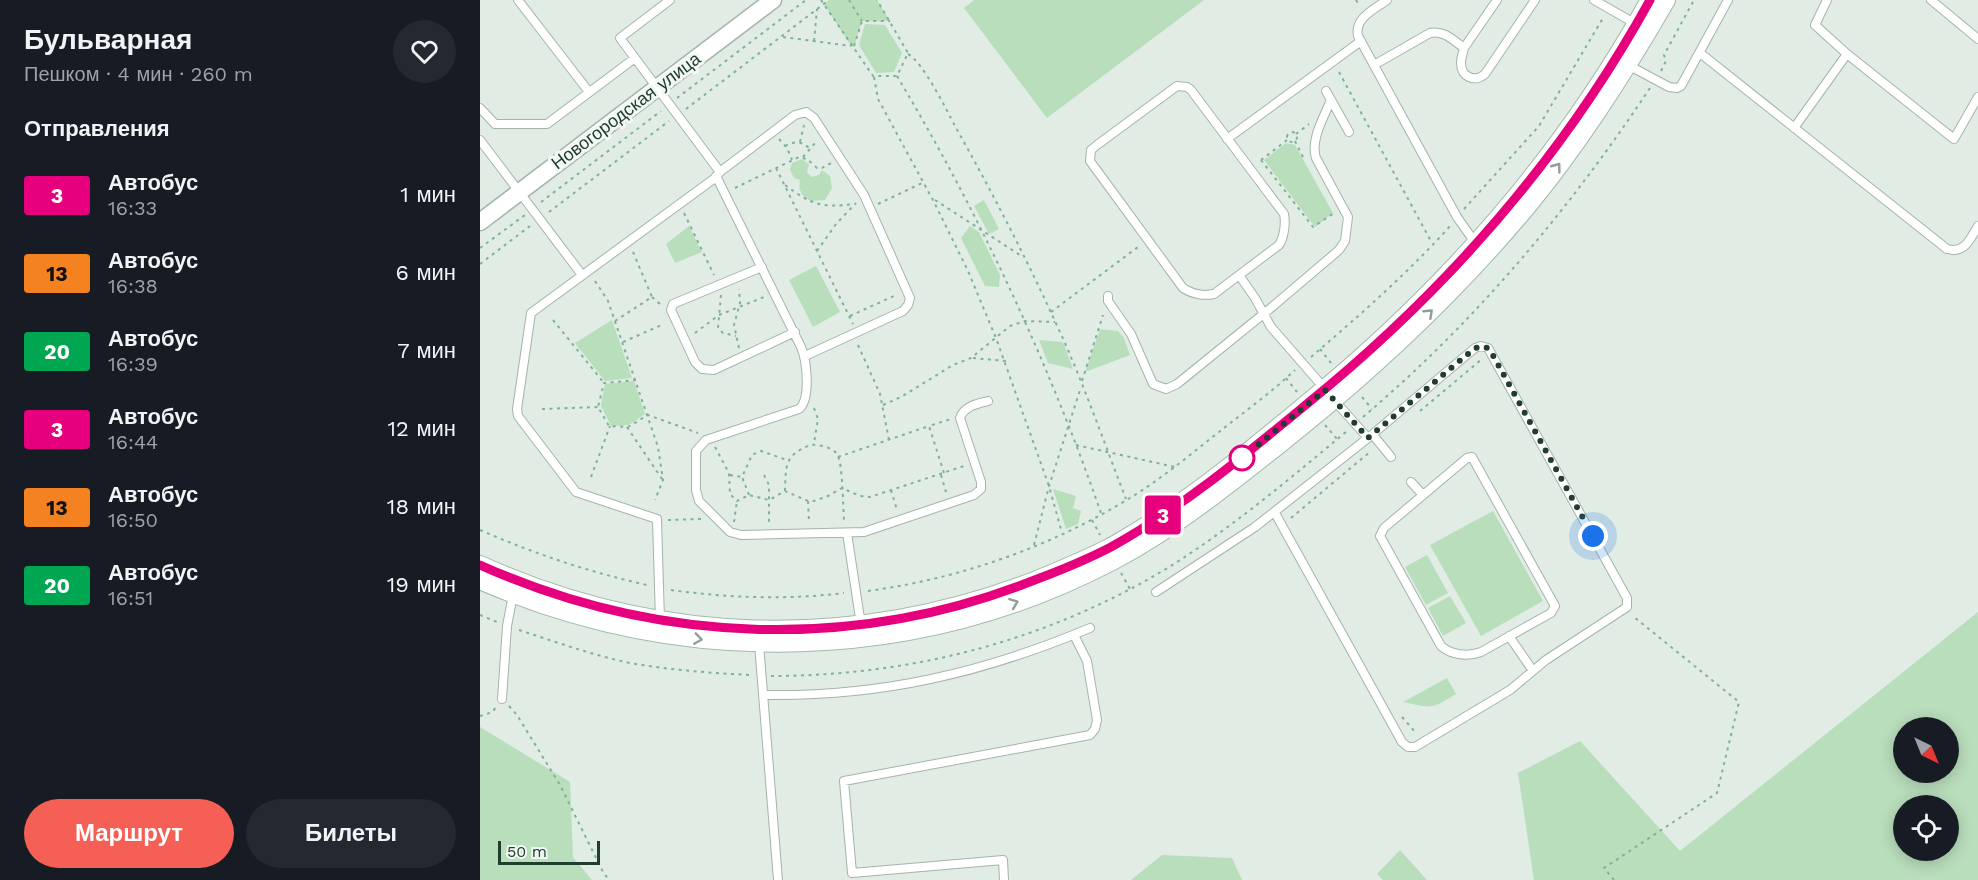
<!DOCTYPE html>
<html lang="ru">
<meta charset="utf-8">
<style>
:root{--surface:#171b24;--page:#242831;--text:#f1f3f6;--muted:#9ea1a6;--accent:#f65f55}
body{margin:0;font-family:"Work Sans",sans-serif;background:var(--page);color:var(--text);height:100vh;display:flex;flex-direction:column;font-size:22px;white-space:nowrap}
*{box-sizing:border-box;margin:0}
p{font-size:20px;color:var(--muted)}
.icon{flex:none;width:33px;height:33px;fill:none;stroke:currentColor;stroke-width:2;stroke-linecap:round;stroke-linejoin:round}
.map{position:relative;flex:1;overflow:hidden}
.details{display:flex;flex-direction:column;background:var(--surface);width:480px}
.details>*{flex:none}
.badge{padding:0 12px;border-radius:4px;font-size:21px;line-height:39px}
.needle{width:39px;rotate:137deg}
.buttons{position:absolute;left:1413px;top:717px;display:grid;gap:12px}
.buttons a{display:grid;place-items:center;width:66px;height:66px;border-radius:50%;background:var(--surface);box-shadow:0 3px 15px #0003;font-size:30px}
.scale{position:absolute;left:18px;bottom:15px;width:102px;box-sizing:border-box;padding-left:6px;border:3px solid #213d30;border-top:0;font-size:16px;line-height:21px;white-space:nowrap;color:#213d30;-webkit-text-stroke:4px #f2f8f4;paint-order:stroke}
.you{position:absolute;width:30px;height:30px;margin:-15px;border:4px solid #fff;border-radius:50%;background:#1a73e8;box-shadow:0 0 0 9px #1a73e833}
.map>.badge{position:absolute;translate:-50% -50%;box-shadow:0 0 0 3px #fff}
h2{padding:0 24px;font-size:22px;line-height:54px}
.round{display:grid;place-items:center;flex:none;width:63px;height:63px;border-radius:32px;background:var(--page)}
.overview{display:flex;align-items:center;justify-content:space-between;height:102px;padding:0 24px}
h1{font-size:28px;font-weight:600;line-height:45px}
.cta{display:flex;gap:12px;margin-top:auto;padding:12px 24px}
.cta a{flex:1;height:69px;border-radius:36px;background:var(--accent);color:#fff;font-size:24px;font-weight:600;line-height:69px;text-align:center}
.cta a+a{background:var(--page);color:var(--text)}
ul{padding:0;list-style:none}
li{display:flex;align-items:center;gap:18px;height:78px;padding:0 24px}
li div{flex:1}
li b{display:block;font-size:22px}
li em{font-style:normal}
li .badge{min-width:66px;font-weight:700;text-align:center}
main{display:flex;flex:1;min-height:0}
.map>svg:first-child{display:block}
.green{fill:#b9debc;fill-rule:evenodd}
.lines{fill:none;stroke-linecap:round;stroke-linejoin:round}
.lane-casing{stroke:#a4b4ab;stroke-width:10}
.street-casing{stroke:#a4b4ab;stroke-width:19}
.secondary-casing{stroke:#9fb8ab;stroke-width:20}
.path{stroke:#80b199;stroke-width:2;stroke-dasharray:3 4.5;stroke-linecap:butt}
.lane{stroke:#fff;stroke-width:8}
.street{stroke:#fff;stroke-width:16}
.secondary{stroke:#fff;stroke-width:18}
.oneway{stroke:#909e98}
.line-casing{stroke:#fff;stroke-width:14}
.line{stroke:#e6007e;stroke-width:9}
.walk{stroke:#213d30;stroke-width:6;stroke-dasharray:0 10.8}
.stop-dot{fill:#fff;stroke:#e6007e;stroke-width:3}
.labels{text-anchor:middle;stroke-width:6;stroke-linejoin:round;paint-order:stroke}
.street-label{font-size:18px;fill:#213d30;stroke:#f2f8f4}
</style>
<main>
<section class="details">
<div class="overview"><div><h1>Бульварная</h1><p>Пешком · 4 мин · 260 m</p></div><a class="round"><svg class="icon" aria-label="heart" viewBox="0 0 24 24"><path d="M12 20l-8-8c-3-5 5-10 8-4 3-6 11-1 8 4z"/></svg></a></div>
<h2>Отправления</h2>
<ul>
<li><span class="badge" style="background:#e6007e;color:#fff">3</span><div><b>Автобус</b><p>16:33</p></div><em>1 мин</em></li>
<li><span class="badge" style="background:#f58220;color:#111">13</span><div><b>Автобус</b><p>16:38</p></div><em>6 мин</em></li>
<li><span class="badge" style="background:#00a651;color:#fff">20</span><div><b>Автобус</b><p>16:39</p></div><em>7 мин</em></li>
<li><span class="badge" style="background:#e6007e;color:#fff">3</span><div><b>Автобус</b><p>16:44</p></div><em>12 мин</em></li>
<li><span class="badge" style="background:#f58220;color:#111">13</span><div><b>Автобус</b><p>16:50</p></div><em>18 мин</em></li>
<li><span class="badge" style="background:#00a651;color:#fff">20</span><div><b>Автобус</b><p>16:51</p></div><em>19 мин</em></li>
</ul>
<div class="cta"><a>Маршрут</a><a>Билеты</a></div>
</section>
<div class="map">
<svg width="1498" height="880" viewBox="0 0 1498 880">
<rect width="100%" height="100%" fill="#e1ece5"/>
<path class="green" d="M 349,0 L 397,0 L 410,21 L 382,21 L 374,47 L 371,46 L 344,4 Z
M 494,0 L 724,0 L 567,118 L 484,8 Z
M 385,24 L 405,25 L 422,53 L 414,72 L 396,73 L 379,45 Z
M 806,143 L 815,145 L 853,213 L 835,227 L 784,160 Z
M 322,159 L 329,164 L 327,172 L 332,177 L 339,175 L 342,170 L 350,176 L 352,188 L 345,200 L 331,201 C 321,196 318,190 320,180 L 314,178 L 310,170 L 312,163 Z
M 504,200 L 519,229 L 509,234 L 494,206 Z
M 209,226 L 222,252 L 195,263 L 186,244 Z
M 490,226 L 499,232 L 520,275 L 519,287 L 505,286 L 481,238 Z
M 336,266 L 360,312 L 333,327 L 309,280 Z
M 132,320 L 152,378 L 125,381 L 95,343 Z
M 620,329 L 638,331 L 644,338 L 650,355 L 605,372 Z
M 559,340 L 583,342 L 593,369 L 568,363 Z
M 154,381 L 165,414 L 149,425 L 131,426 L 121,406 L 125,384 Z
M 573,489 L 596,496 L 593,508 L 601,511 L 598,524 L 586,529 Z
M 1013,511 L 1063,601 L 1001,636 L 950,545 Z
M 947,555 L 968,593 L 946,605 L 925,567 Z
M 970,596 L 986,623 L 963,636 L 948,608 Z
M 1498,612 L 1498,880 L 1054,880 L 1038,773 L 1100,741 L 1200,851 ZM 1424,728 L 1468,728 L 1468,772 L 1424,772 ZM 1424,806 L 1468,806 L 1468,850 L 1424,850 Z
M 967,678 L 976,694 C 950,710 952,708 923,702 Z
M 0,727 L 90,782 L 93,857 L 112,880 L 0,880 Z
M 920,850 L 947,880 L 903,880 L 897,874 Z
M 682,855 L 752,858 L 762,880 L 651,880 Z"/>
<g class="lines">
<g class="lane-casing">
<path id="lane" d="M 38,0 L 109,92
M 190,0 L 140,38 L 240,172
M 907,0 C 895,9 874,18 878,36 L 977,217 L 996,244
M 1114,0 L 1156,24
M 1451,0 L 1498,39
M 984,48 L 1017,0
M 1220,53 L 1467,249 C 1485,254 1490,239 1498,226
M 1367,54 L 1474,139 L 1498,97
M 894,65 L 950,33 C 964,30 973,40 984,48 C 983,53 981,58 981,63 C 981,77 995,83 1005,74 L 1055,0
M 1148,65 L 1189,87 L 1197,88 L 1201,86 L 1248,0
M 697,86 L 707,87 L 711,90 L 804,214 C 806,223 804,237 799,245 L 734,294 C 724,296 712,294 703,288 L 610,161 L 611,150 L 617,145 Z
M 846,91 L 869,132
M 0,108 L 15,124 L 67,124 L 155,58
M 1314,128 L 1367,54 L 1335,25 L 1347,0
M 747,139 L 881,41
M 0,140 L 102,275
M 236,176 L 321,347 C 327,361 331,399 319,409 L 226,440 L 216,451 L 216,490 L 219,501 L 250,532 L 261,535 L 384,532 L 494,495 L 501,489 L 501,482 L 480,418 C 484,406 497,404 508,401
M 282,267 L 193,304 L 191,310 L 215,362 L 222,369 L 234,370 L 315,332
M 759,275 L 775,298 L 791,327 L 845,389
M 628,296 L 628,301 L 651,334 L 673,384 L 686,389 L 697,384 L 792,307 L 859,250 L 865,241 L 868,217 L 836,158 C 830,140 844,117 851,100
M 893,435 L 911,457
M 992,457 L 1075,606 L 1071,613 L 1001,652 C 988,657 971,655 961,646 L 900,536 L 904,528 L 987,458 Z
M 931,482 L 943,495
M 795,513 L 922,742 L 928,747 L 935,747 L 1030,690 L 1066,660 L 1147,607 L 1147,598 L 1008,348 L 1001,346 L 995,348 L 888,438 L 853,399
M 367,533 L 381,625
M 676,592 L 775,527 L 888,438
M 180,621 L 177,519 L 96,492 L 38,416 L 37,409 L 51,313 L 235,178 L 241,171 L 315,115 L 326,112 L 334,118 L 384,195 L 430,298 L 428,305 L 423,311 L 325,356
M 1029,636 L 1053,671
M 279,644 L 298,880
M 283,695 C 400,697 503,673 610,628
M 22,699 L 27,626 L 33,595
M 524,880 L 523,860 L 372,873 L 364,781 L 610,735 L 615,729 L 617,720 L 607,661 L 594,635"/>
</g>
<g class="street-casing">
<path id="street" d="M 0,222 L 293,0"/>
</g>
<g class="secondary-casing">
<path id="secondary" d="M 0,565 C 177,645 371,651 552,582 C 579,571 606,560 631,547 C 703,507 765,455 828,403 C 965,291 1084,156 1170,0
M 0,580 C 204,669 436,664 634,560 C 701,524 759,476 818,429 C 902,361 979,288 1048,205 C 1100,142 1145,71 1186,0"/>
</g>
<path class="path" d="M 341,0 L 393,76 L 417,76 L 428,53 L 397,0
M 369,0 L 382,21
M 876,0 L 880,6
M 303,37 L 371,46
M 334,41 L 337,9
M 374,46 L 382,21 L 410,21
M 428,54 C 443,62 466,109 475,126 C 516,199 554,273 588,350 C 609,399 627,450 646,499
M 1181,71 L 1186,61 L 1184,55 L 1214,0
M 859,72 L 952,243
M 417,76 C 500,215 568,361 621,513
M 394,77 L 398,99 L 454,202 L 488,271 L 516,338 L 569,486 L 582,533
M 197,98 L 326,0
M 206,109 L 349,0
M807 137a5 5 0 1 1 10 0a5 5 0 1 1-10 0Z
M 816,134 L 829,124
M 299,139 L 307,148 L 312,160
M 815,141 L 823,157
M 320,142 L 324,125
M 305,146 C 314,141 322,141 329,148
M 323,157 L 336,142
M 781,160 L 833,227 L 854,213
M 781,160 L 807,140
M 296,168 L 373,324
M 305,185 C 332,205 341,208 375,204
M 255,188 L 319,157 L 327,159 L 337,168 L 342,168 L 351,163
M 455,200 L 543,257
M 61,202 L 181,111
M 398,204 L 444,182
M 984,209 L 1059,126 L 1123,18
M 69,212 L 189,121
M 204,213 L 234,275
M 0,248 L 45,215
M 337,251 L 356,224 L 376,203
M 0,264 L 50,226
M 115,281 L 128,301 L 178,447 L 183,480 L 175,500
M 241,295 L 238,328 L 243,333 L 256,336
M 172,297 L 181,305
M 571,312 L 658,247
M 370,316 L 416,295
M 73,320 L 124,383
M 135,321 L 172,297 L 153,252
M 215,333 L 239,315 L 284,297
M 143,342 L 184,324
M 378,345 L 400,394 L 409,440
M 259,348 L 254,325 L 260,303 L 259,289
M 840,349 L 851,363
M 831,357 C 880,315 928,273 971,225
M 493,358 L 526,361
M 806,378 L 817,392
M 156,380 L 124,383 L 118,407 L 129,426 L 148,427 L 168,415 L 218,433
M 602,381 L 623,315
M 882,397 L 892,409
M 403,405 L 421,397 L 473,365 L 491,358 L 530,326 L 545,321 L 575,322
M 334,408 L 338,419 L 334,443
M 62,409 L 118,407
M 940,411 L 1002,359
M 883,417 C 995,322 1089,210 1170,88
M 845,425 L 857,439
M 147,427 L 182,479
M 596,445 L 695,467
M 235,447 L 249,473 L 250,494 L 257,501 L 269,495 L 289,500 L 305,491 L 328,501 L 334,501 L 348,496 L 362,488 L 380,496 L 390,497 L 484,466
M 358,457 L 449,426
M 464,473 L 449,426 L 471,419
M 250,475 L 262,477
M 284,475 L 289,485 L 289,523
M 461,475 L 466,492
M 111,477 L 130,426
M 411,490 L 417,510
M 305,491 C 306,465 304,456 330,445 C 338,444 352,447 357,454 C 363,463 363,508 364,521
M 269,495 L 262,477 L 272,455 L 281,451 L 307,460
M 328,501 L 329,522
M 811,518 L 891,451
M 188,520 L 221,519
M 612,520 L 620,535
M 254,522 L 257,501
M 0,530 C 55,554 109,572 167,585
M 554,545 L 569,486 L 601,387
M 641,573 L 650,589
M 191,590 C 249,598 306,600 364,593
M 388,591 C 484,578 579,544 661,491 C 690,472 717,449 744,428 C 768,409 793,391 815,370
M 0,615 L 17,622
M 39,630 C 76,642 112,655 150,663 C 190,670 230,673 271,675
M 291,676 C 434,676 573,639 694,564 C 755,525 812,477 867,431
M 29,706 L 37,715 L 80,785 L 123,872 L 129,880
M 0,716 L 13,712 L 15,708
M 922,717 L 936,733
M 1134,880 L 1124,868 L 1237,793 L 1259,702 L 1154,617"/>
<use href="#lane" class="lane"/>
<use href="#street" class="street"/>
<use href="#secondary" class="secondary"/>
</g>
<defs><path id="oneway-chevron" d="M-2-3.5L2.5 0L-2 3.5" fill="none" stroke-width="1.6" stroke-linecap="round" stroke-linejoin="round" transform="scale(1.5)"/></defs>
<g class="oneway">
<use href="#oneway-chevron" transform="translate(1077 167) rotate(-53)"/>
<use href="#oneway-chevron" transform="translate(949 313) rotate(-43)"/>
<use href="#oneway-chevron" transform="translate(534 603) rotate(-21)"/>
<use href="#oneway-chevron" transform="translate(218 639) rotate(8)"/>
</g>
<g class="lines">
<g class="line-casing">
<path id="line" d="M 0,565 C 176,644 372,652 552,581 C 579,571 606,560 631,547 C 703,507 765,455 828,403 C 966,291 1084,156 1170,0"/>
</g>
<use href="#line" class="line"/>
<path class="walk" d="M 762,458 L 845,390 L 888,438 L 995,348 L 1004,346 L 1010,350 L 1113,536"/>
</g>
<circle class="stop-dot" cx="762" cy="458" r="12"/>
<g class="labels">
<g class="street-label">
<text transform="translate(146 111) rotate(-37)" y="6">Новогородская улица</text>
</g>
</g>
</svg>
<div class="buttons">
<a><svg class="needle" viewBox="-14 -14 28 28"><path d="M0-13l5 13h-10z" fill="#e53935"/><path d="M0 13l5-13h-10z" fill="#9ea1a6"/></svg></a>
<a><svg class="icon" aria-label="locate" viewBox="0 0 24 24"><circle cx="12" cy="12" r="6"/><path d="M12 2v4M12 18v4M2 12h4M18 12h4"/></svg></a>
</div>
<div class="scale">50 m</div>
<div class="you" style="left:1113px;top:536px"></div>
<b class="badge" style="left:683px;top:515px;background:#e6007e;color:#fff">3</b>
</div>
</main>
